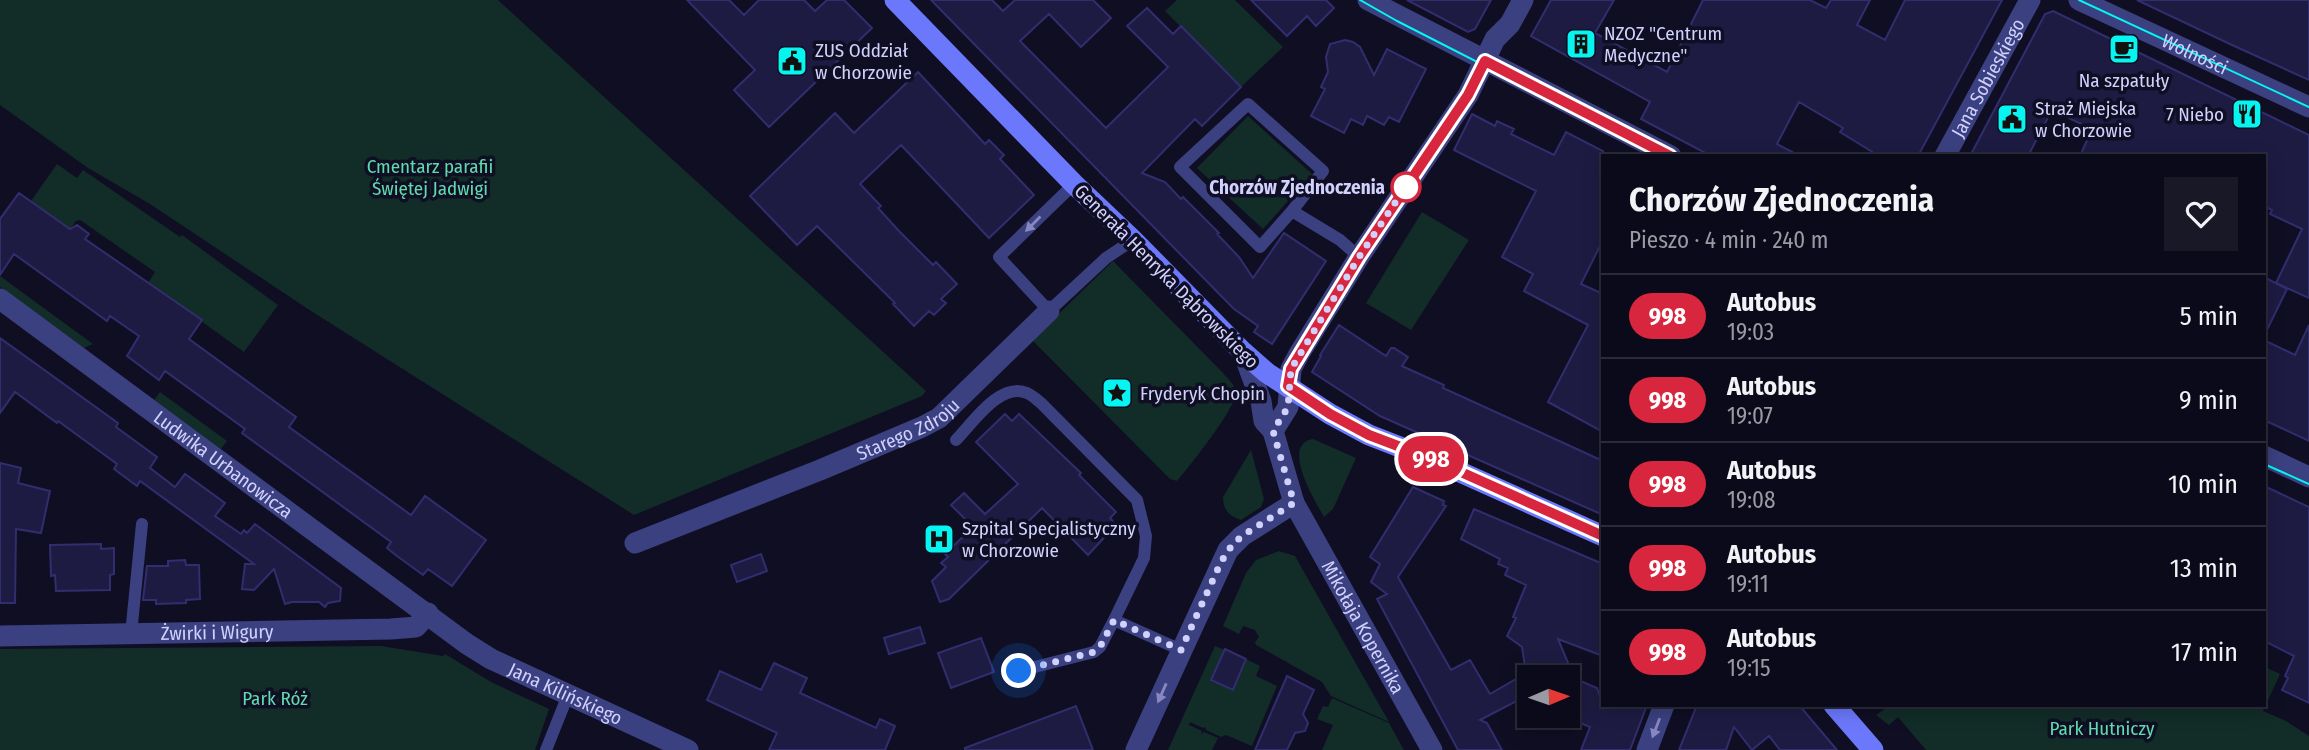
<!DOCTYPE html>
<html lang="pl">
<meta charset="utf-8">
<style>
:root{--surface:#0b0a1a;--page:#191827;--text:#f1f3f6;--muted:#9a9aa2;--line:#2b2b39}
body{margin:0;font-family:"Fira Sans Condensed",sans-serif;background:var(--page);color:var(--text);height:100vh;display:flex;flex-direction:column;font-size:26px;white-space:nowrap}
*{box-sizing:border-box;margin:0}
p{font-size:23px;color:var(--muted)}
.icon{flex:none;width:38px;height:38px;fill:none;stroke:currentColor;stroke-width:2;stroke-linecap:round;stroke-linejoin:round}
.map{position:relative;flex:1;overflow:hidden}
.panel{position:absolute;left:1601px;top:154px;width:665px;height:553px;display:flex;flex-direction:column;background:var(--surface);border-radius:0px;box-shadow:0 4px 18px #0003,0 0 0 2px var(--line)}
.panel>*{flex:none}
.badge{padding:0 14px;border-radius:23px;font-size:24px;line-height:46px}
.needle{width:46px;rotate:88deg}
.buttons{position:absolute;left:1517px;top:665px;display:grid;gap:14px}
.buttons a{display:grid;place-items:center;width:63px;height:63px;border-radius:0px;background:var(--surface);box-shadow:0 4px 18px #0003,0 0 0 2px var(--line);font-size:35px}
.you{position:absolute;width:35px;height:35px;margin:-18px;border:5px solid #fff;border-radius:50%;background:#1a73e8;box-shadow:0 0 0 10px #1a73e833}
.map>.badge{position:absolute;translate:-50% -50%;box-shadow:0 0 0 4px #fff}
.round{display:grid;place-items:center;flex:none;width:74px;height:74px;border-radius:0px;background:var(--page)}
.headline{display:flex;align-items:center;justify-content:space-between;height:119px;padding:0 28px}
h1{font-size:33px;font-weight:700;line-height:52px}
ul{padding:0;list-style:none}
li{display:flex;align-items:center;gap:21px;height:84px;padding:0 28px;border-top:2px solid var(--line)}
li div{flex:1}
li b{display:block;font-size:26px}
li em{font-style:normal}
li .badge{min-width:77px;font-weight:700;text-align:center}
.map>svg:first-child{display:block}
.green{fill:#122c28}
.building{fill:#1e1b43;stroke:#322d6e;stroke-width:2}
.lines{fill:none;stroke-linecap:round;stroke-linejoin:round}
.lane{stroke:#3b4080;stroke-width:12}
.street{stroke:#3b4080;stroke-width:21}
.secondary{stroke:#6b78fb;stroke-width:21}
.tram{stroke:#06f5f0;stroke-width:2}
.oneway{fill:#8688bf}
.line-casing{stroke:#fff;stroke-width:16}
.line{stroke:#d7263d;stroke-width:10}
.walk{stroke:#d1d1fe;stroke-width:7;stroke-dasharray:0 12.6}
.stop-dot{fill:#fff;stroke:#d7263d;stroke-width:3.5}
.labels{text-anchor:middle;stroke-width:7;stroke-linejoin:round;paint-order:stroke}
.poi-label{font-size:19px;fill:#d1d1fe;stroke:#0f0e23;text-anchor:start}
.street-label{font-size:19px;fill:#d1d1fe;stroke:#0f0e23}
.park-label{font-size:19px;fill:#5fdcae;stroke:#0f0e23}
.stop-label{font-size:19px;font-weight:bold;fill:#d1d1fe;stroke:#0f0e23;text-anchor:end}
</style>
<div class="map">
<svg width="2309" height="750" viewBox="0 0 2309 750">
<rect width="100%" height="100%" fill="#0f0e23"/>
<path class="green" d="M 0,0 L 498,0 L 926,391 L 922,396 L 634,515 L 311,311 L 150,204 L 88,168 L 0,105 Z
M 1177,0 L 1235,0 L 1283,47 L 1241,87 L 1165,11 Z
M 1248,116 L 1312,174 L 1263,229 L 1197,168 Z
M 57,164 L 77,178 L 83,170 L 180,237 L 182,235 L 278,305 L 244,352 L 148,283 L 155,272 L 80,220 L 76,221 L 70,229 L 31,201 Z
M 1422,212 L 1469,240 L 1411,330 L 1366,303 Z
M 1113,261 L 1223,373 C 1227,378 1235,385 1236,391 C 1240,403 1187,470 1177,481 L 1170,479 L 1032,340 Z
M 0,276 L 93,344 L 84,348 L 0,287 Z
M 160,392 L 227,441 L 221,449 L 154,400 Z
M 1313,439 L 1356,458 L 1333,509 L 1324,517 C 1315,501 1280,444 1313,439 Z
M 1251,450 L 1264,499 L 1261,507 L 1241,520 C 1229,516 1223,510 1223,497 Z
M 1279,551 L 1295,556 L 1389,722 L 1331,696 L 1322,682 L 1256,645 L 1255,642 L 1259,637 L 1255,630 L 1243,626 L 1239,634 L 1223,626 L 1246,573 L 1256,560 Z
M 381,646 L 443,656 L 445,654 L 491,682 L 549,709 L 535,750 L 0,750 L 0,649 Z
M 1215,646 L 1225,650 L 1212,681 L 1233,690 L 1246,659 L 1260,666 L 1256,676 L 1277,686 L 1252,746 L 1226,735 L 1221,737 L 1206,730 L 1205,727 L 1203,728 L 1190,722 L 1189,725 L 1202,731 L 1201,734 L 1204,732 L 1218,738 L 1212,750 L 1168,750 Z
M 2265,667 L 2280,674 L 2263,711 L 2286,721 L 2309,736 L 2309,750 L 1926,750 L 1898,717 L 1889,725 L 1876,715 L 1891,705 L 2264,705 Z
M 1332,698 L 1389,723 L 1404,750 L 1322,750 L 1333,725 L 1317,719 L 1323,706 L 1328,707 Z"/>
<path class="building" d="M 687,0 L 729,0 L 744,15 L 759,0 L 804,0 L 815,11 L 827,0 L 844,0 L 872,28 L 769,127 L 734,90 L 755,70 Z
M 931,0 L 992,0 L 1003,11 L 1015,0 L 1093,0 L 1111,18 L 1081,47 L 1049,14 L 1020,41 L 1106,128 L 1168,67 L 1127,26 L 1147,8 L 1173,34 L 1181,26 L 1241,87 L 1202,126 L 1195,119 L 1142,173 L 1165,182 L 1181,199 L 1183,197 L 1219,233 L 1217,234 L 1239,257 L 1253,278 L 1284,233 L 1326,261 L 1272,344 L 1254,332 L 1258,326 L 1234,309 Z
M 1251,0 L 1326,0 L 1334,8 L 1316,26 L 1307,16 L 1287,36 Z
M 1407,0 L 1491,0 L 1475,29 L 1468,32 Z
M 1551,0 L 1614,0 L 1595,33 L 1667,72 L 1703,0 L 1810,0 L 1826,8 L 1831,0 L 1870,0 L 1857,25 L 1885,40 L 1905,0 L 2002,0 L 1918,156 L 1879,156 L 1840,132 L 1843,128 L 1799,102 L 1777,144 L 1800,156 L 1711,156 L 1641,119 L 1650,102 L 1531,36 Z
M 2137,0 L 2309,0 L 2309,80 L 2232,45 Z
M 2053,11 L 2309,135 L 2309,298 L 2276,283 L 2302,229 L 2270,214 L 2272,210 L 2264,206 L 2264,156 L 2080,156 L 2092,129 L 2052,110 L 2028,156 L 1970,156 L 2045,14 Z
M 1345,40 L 1353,42 L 1360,47 L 1374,75 L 1387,49 L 1426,69 L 1399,122 L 1389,117 L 1384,125 L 1367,116 L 1363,125 L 1351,119 L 1344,133 L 1311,116 L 1325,89 L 1321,87 L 1328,72 L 1326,57 L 1330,44 Z
M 918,72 L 985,144 L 989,140 L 1004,155 L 1000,159 L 1034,195 L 989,238 L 901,145 L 860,184 L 881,206 L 878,208 L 899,231 L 933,265 L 936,262 L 957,284 L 941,299 L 946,303 L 934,315 L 929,311 L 914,326 L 893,304 L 895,303 L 817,226 L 797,245 L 750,196 L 835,113 L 854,133 Z
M 1472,114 L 1495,126 L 1497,121 L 1514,129 L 1511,134 L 1554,155 L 1566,132 L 1603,151 L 1603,240 L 1581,284 L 1603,294 L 1603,432 L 1548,402 L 1588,325 L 1524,291 L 1533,274 L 1502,257 L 1536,191 L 1454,150 Z
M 19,193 L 70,229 L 77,225 L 89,234 L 85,239 L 202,320 L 189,339 L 296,417 L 289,427 L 411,515 L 425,496 L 486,540 L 452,586 L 428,569 L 423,575 L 397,556 L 387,548 L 391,542 L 242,433 L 245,429 L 165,371 L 159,380 L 127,356 L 139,336 L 110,316 L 107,321 L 14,254 L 0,275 L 0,219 Z
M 2264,277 L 2287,289 L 2264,336 Z
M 1339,325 L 1386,356 L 1391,348 L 1394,348 L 1408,357 L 1402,366 L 1444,385 L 1443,388 L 1603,461 L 1603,515 L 1380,416 L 1312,372 L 1321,356 L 1320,355 Z
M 2309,325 L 2309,441 L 2264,420 L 2264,340 L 2295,355 Z
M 0,338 L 118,423 L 116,427 L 157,457 L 150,468 L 175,487 L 185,474 L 225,503 L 215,516 L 241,534 L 244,530 L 247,533 L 255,524 L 341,588 L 340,601 L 328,603 L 325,607 L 319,602 L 292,602 L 285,604 L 274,569 L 254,590 L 242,589 L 245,564 L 254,564 L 140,481 L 137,486 L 114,469 L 117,464 L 58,421 L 57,423 L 15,392 L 0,413 Z
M 1005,414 L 1012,421 L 1019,414 L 1081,473 L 1079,475 L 1116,512 L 1110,518 L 1116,525 L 1088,555 L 1042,508 L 949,599 L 940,602 L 932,581 L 946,567 L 941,563 L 948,557 L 945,554 L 973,527 L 951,505 L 964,493 L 985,514 L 1018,484 L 976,442 Z
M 0,463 L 21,468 L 18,483 L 50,491 L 41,533 L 16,529 L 15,603 L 0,603 Z
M 2264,486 L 2309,507 L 2309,703 L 2282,690 L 2288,678 L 2285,676 L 2294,656 L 2264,641 Z
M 1413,487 L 1444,501 L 1443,505 L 1446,506 L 1398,577 L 1451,670 L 1470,660 L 1490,694 L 1526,673 L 1522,647 L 1507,636 L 1516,618 L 1513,617 L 1526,585 L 1505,575 L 1508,568 L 1498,564 L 1500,559 L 1461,539 L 1474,509 L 1603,564 L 1603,656 L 1558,639 L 1574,677 L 1571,677 L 1597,688 L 1603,705 L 1647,705 L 1630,750 L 1581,750 L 1590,727 L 1568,718 L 1568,677 L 1530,677 L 1530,694 L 1480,720 L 1487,723 L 1502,750 L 1458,750 L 1377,599 L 1387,594 L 1371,582 L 1380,564 L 1370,557 Z
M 101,544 L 101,549 L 114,548 L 114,574 L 110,575 L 110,590 L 56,591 L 55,575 L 51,576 L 50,545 Z
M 761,554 L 767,571 L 737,582 L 731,565 Z
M 185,560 L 186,565 L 199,565 L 200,599 L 186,600 L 186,603 L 156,604 L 156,600 L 143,600 L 147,566 L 168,566 L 168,561 Z
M 920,627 L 925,643 L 889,654 L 884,638 Z
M 981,638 L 994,672 L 951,688 L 938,653 Z
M 1225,649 L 1246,659 L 1233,690 L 1211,680 Z
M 774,663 L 807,678 L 800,693 L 876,728 L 880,719 L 895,726 L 885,750 L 769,750 L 777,733 L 707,700 L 720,671 L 761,690 Z
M 1287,676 L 1314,690 L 1303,714 L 1308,723 L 1305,731 L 1295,733 L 1287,750 L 1255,750 Z
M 1697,705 L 1799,705 L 1837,750 L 1780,750 L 1769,736 L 1752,750 L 1734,727 L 1726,750 L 1679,750 Z
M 1076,706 L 1093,750 L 965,750 L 965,748 Z"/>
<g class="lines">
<path class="lane" d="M 1074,184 L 999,257 L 1049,311 L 1106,258 L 1133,240
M 1292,211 L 1323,171 L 1248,104 L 1180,167 L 1260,247 L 1292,211 L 1340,240 L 1359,257
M 956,440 C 972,424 1000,381 1027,393 C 1032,395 1037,400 1041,403 L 1137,500 L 1146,536 L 1144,558 L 1114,620
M 131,634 L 142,524
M 1019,671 L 1094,652 L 1100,647 L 1114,620 L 1181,650
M 546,750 L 568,695"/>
<g class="street">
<path d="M 1368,0 L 1671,156"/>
<path id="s1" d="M 2079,0 L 2309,107"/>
<path id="s2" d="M 1945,156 L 2030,0"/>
<path id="s3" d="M 0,299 L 467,644 L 491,659 L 688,750"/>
<path id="s4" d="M 1243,352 L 1261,401 L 1264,421 L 1273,431 L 1294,503 L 1432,750"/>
<path d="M 1273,431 L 1288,407 L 1291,369 L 1299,354 L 1359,257 L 1468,95 L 1495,39 L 1510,24 L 1523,0"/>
<path d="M 2264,456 L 2309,477"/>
<path id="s5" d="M 635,543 L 820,470 L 922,427 L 939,418 L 1049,311"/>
<path id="s6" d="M 0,636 L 391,629 L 416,627 L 428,613"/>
<path d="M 1136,750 L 1228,550 L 1242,536 L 1294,503"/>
<path d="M 1647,750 L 1664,705"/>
</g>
<path class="secondary" d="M 895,0 L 1074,184 L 1133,240 L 1243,352 L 1267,373 L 1330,414 L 1369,435 L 1431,459 L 1603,536
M 1834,705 L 1873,750"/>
<path class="tram" d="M 1360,0 L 1397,21 L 1661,156
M 2079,0 L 2309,107
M 2264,464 L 2309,484"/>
</g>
<defs><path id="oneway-solid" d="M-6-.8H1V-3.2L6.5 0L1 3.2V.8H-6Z" transform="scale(1.75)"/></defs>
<g class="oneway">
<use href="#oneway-solid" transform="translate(1033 224) rotate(135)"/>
<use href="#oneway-solid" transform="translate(1162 693) rotate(114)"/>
<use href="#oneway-solid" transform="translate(1656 728) rotate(111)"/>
</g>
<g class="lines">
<g class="line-casing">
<path id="line" d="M 1603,536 L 1432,459 L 1369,435 L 1330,414 L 1288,386 L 1291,369 L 1359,257 L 1468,95 L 1485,61 L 1670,156"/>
</g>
<use href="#line" class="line"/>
<path class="walk" d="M 1019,671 L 1094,652 L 1100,647 L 1114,620 L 1181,650 L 1221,562 L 1232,545 L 1242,536 L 1294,503 L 1273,431 L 1288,407 L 1291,369 L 1359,257 L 1407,185 L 1406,187"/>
</g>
<defs>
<g id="building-square" transform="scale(1.575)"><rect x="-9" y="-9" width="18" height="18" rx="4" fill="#06f5f0" stroke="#0f0e23"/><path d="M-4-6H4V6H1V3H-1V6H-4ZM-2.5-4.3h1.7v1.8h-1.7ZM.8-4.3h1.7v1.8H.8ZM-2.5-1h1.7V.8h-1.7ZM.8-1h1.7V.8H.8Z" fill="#111"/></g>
<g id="cafe-square" transform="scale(1.575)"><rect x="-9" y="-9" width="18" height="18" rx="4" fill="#06f5f0" stroke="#0f0e23"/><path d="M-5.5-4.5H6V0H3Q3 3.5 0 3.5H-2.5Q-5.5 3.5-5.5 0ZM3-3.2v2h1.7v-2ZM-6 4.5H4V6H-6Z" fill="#111"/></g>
<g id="civic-square" transform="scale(1.575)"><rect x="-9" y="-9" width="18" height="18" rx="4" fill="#06f5f0" stroke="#0f0e23"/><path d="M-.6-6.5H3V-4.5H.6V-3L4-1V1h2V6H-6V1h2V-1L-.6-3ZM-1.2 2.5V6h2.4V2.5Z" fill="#111"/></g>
<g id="restaurant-square" transform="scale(1.575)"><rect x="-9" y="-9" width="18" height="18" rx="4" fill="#06f5f0" stroke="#0f0e23"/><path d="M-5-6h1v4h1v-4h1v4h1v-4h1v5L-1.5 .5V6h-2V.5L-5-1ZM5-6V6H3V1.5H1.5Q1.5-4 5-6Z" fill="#111"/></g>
<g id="sight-square" transform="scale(1.575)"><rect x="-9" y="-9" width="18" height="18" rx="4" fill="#06f5f0" stroke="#0f0e23"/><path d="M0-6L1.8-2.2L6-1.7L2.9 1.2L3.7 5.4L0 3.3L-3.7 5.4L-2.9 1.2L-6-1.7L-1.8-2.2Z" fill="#111"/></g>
<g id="hospital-square" transform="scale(1.575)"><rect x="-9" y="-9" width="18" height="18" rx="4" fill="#06f5f0" stroke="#0f0e23"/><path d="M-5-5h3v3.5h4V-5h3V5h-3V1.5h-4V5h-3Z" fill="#111"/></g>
</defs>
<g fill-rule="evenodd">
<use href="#building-square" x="1581" y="44"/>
<use href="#cafe-square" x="2124" y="49"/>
<use href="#civic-square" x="792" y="61"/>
<use href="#restaurant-square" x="2247" y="114"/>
<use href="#civic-square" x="2012" y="119"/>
<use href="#sight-square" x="1117" y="393"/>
<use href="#hospital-square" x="939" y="539"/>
</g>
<circle class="stop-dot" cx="1406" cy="187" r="14"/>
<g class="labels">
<g class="poi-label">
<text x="1604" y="40">NZOZ "Centrum<tspan x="1604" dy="22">Medyczne"</tspan></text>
<text x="815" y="57">ZUS Oddział<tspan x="815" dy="22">w Chorzowie</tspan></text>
<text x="2124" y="87" text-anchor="middle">Na szpatuły</text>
<text x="2035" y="115">Straż Miejska<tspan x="2035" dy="22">w Chorzowie</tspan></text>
<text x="2224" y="121" text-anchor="end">7 Niebo</text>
<text x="1140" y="400">Fryderyk Chopin</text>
<text x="962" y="535">Szpital Specjalistyczny<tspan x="962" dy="22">w Chorzowie</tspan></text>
</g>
<g class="street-label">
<text dy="7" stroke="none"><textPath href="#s1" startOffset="128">Wolności</textPath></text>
<text dy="7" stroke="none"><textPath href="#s2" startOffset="89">Jana Sobieskiego</textPath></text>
<text transform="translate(1167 276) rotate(45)" y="7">Generała Henryka Dąbrowskiego</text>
<text dy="7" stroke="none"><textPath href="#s5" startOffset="296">Starego Zdroju</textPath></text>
<text dy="7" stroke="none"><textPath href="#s3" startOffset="278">Ludwika Urbanowicza</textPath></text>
<text dy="7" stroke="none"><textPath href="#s4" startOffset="303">Mikołaja Kopernika</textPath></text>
<text dy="7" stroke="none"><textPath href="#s6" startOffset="217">Żwirki i Wigury</textPath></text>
<text dy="7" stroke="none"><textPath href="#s3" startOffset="691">Jana Kilińskiego</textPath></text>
</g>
<g class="park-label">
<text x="430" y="173">Cmentarz parafii<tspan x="430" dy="22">Świętej Jadwigi</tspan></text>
<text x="275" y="705">Park Róż</text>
<text x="2102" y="735">Park Hutniczy</text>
</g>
<g class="stop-label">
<text x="1385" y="194">Chorzów Zjednoczenia</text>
</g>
</g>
</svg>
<div class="buttons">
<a><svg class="needle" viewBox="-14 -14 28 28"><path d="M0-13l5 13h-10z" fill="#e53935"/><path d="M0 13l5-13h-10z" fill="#9a9aa2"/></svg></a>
</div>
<div class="you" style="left:1019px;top:671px"></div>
<b class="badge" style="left:1431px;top:459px;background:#d7263d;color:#fff">998</b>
<section class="panel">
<div class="headline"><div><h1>Chorzów Zjednoczenia</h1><p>Pieszo · 4 min · 240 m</p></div><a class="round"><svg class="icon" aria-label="heart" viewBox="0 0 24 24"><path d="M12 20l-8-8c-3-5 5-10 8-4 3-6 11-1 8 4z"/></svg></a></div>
<ul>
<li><span class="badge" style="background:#d7263d;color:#fff">998</span><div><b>Autobus</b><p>19:03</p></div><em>5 min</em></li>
<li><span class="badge" style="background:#d7263d;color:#fff">998</span><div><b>Autobus</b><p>19:07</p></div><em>9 min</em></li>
<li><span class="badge" style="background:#d7263d;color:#fff">998</span><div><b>Autobus</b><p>19:08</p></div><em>10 min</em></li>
<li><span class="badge" style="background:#d7263d;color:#fff">998</span><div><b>Autobus</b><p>19:11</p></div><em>13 min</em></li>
<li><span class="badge" style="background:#d7263d;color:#fff">998</span><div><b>Autobus</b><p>19:15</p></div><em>17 min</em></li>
</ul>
</section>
</div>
